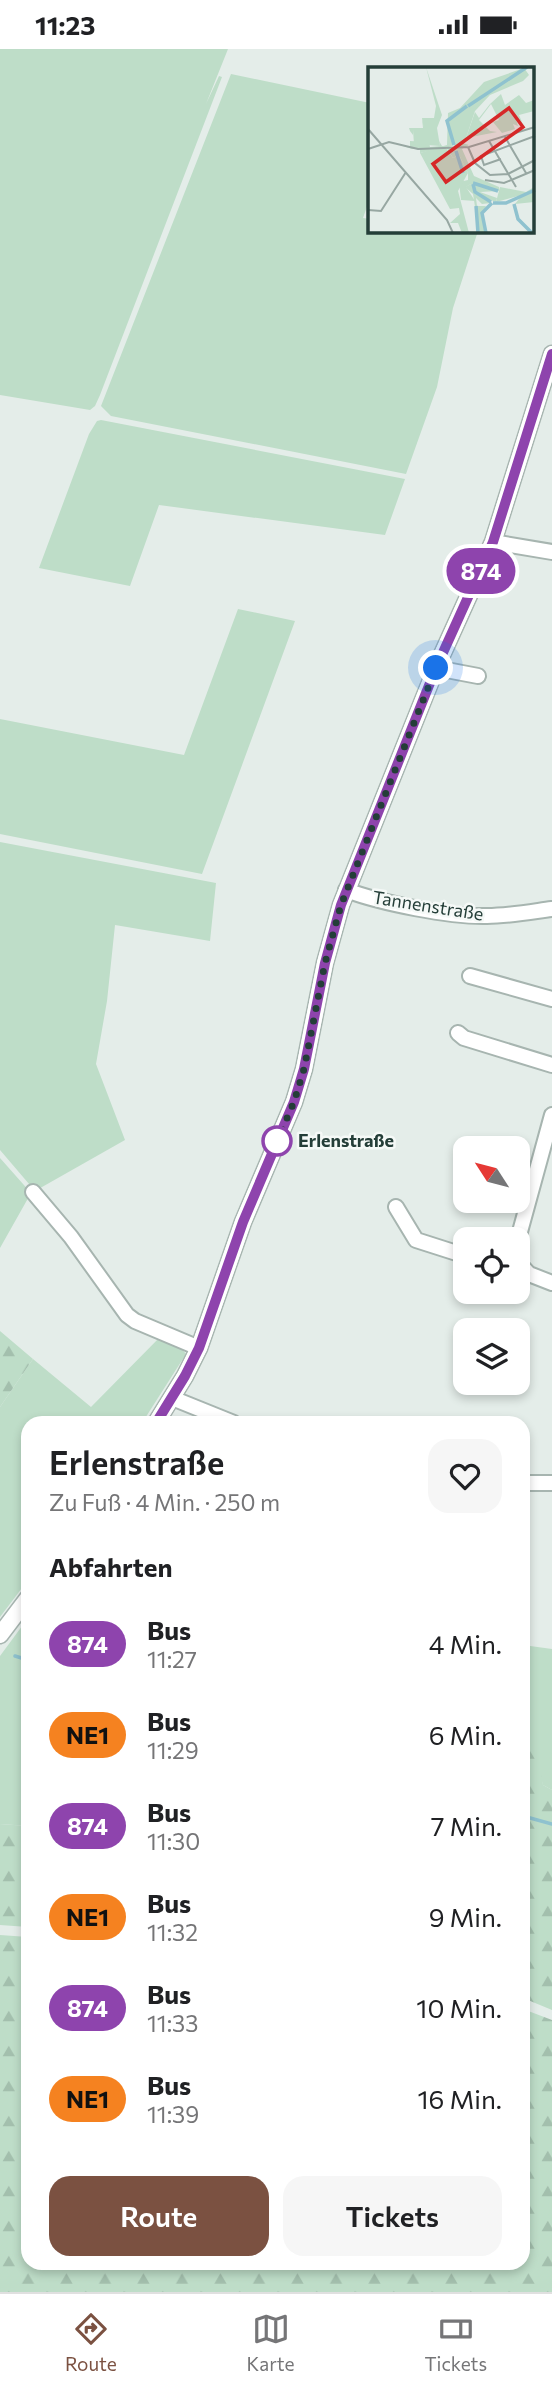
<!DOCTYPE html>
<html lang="de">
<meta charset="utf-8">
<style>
:root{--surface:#fff;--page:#f6f6f6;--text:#202124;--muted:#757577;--line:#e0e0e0;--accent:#7b5141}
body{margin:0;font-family:Commissioner,sans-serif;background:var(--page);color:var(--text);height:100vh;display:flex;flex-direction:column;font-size:26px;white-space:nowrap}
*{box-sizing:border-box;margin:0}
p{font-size:23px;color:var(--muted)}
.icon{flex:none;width:38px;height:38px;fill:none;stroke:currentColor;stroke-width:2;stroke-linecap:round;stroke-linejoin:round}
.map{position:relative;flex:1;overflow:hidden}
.side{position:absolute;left:21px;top:1367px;width:509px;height:854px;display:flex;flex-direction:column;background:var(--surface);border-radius:21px;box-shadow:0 4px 10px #0003}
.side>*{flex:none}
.badge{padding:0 14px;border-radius:23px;font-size:24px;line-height:46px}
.needle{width:46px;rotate:306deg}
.buttons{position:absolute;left:453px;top:1087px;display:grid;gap:14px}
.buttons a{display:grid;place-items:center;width:77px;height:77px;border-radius:14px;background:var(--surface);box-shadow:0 4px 10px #0003;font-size:35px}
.you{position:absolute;width:35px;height:35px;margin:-18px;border:5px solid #fff;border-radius:50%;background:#1a73e8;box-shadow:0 0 0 10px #1a73e833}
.map>.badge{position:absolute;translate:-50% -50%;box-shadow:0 0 0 4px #fff}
h2{padding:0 28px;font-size:26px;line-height:63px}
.round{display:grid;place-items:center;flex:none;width:74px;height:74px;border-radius:21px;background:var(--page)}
.headline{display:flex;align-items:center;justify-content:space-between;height:119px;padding:0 28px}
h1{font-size:33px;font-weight:600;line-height:52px}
.button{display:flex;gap:14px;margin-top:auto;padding:14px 28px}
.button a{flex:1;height:80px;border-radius:21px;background:var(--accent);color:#fff;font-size:28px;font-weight:600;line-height:80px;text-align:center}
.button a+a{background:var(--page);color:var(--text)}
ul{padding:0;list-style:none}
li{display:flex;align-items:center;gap:21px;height:91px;padding:0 28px}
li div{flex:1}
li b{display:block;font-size:26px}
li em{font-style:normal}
li .badge{min-width:77px;font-weight:700;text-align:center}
.status{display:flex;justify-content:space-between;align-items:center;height:49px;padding:0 35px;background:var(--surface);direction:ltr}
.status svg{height:19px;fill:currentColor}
.dock{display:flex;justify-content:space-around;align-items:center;height:98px;border-top:2px solid var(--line);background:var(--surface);font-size:19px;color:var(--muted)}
.dock a{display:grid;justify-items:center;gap:4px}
.dock .current{color:var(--accent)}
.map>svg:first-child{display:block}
.green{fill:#beddc8}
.forest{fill:url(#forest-firs)}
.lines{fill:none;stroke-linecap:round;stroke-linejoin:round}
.stream{stroke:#8fc2cf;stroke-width:3.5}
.minor-casing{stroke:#a7b5b0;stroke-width:18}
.tertiary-casing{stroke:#a7b5b0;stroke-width:19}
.minor{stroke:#fff;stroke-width:14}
.tertiary{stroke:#fff;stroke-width:16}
.line-casing{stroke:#fff;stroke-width:16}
.line{stroke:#8e44ad;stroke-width:10}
.walk{stroke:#243e38;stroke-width:7;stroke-dasharray:0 12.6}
.stop-dot{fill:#fff;stroke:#8e44ad;stroke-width:3.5}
.labels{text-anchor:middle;stroke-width:5;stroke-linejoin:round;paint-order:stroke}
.street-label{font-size:18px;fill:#243e38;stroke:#f5f9f7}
.stop-label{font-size:18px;font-weight:bold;fill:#243e38;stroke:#f5f9f7;text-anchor:start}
.inset-river{fill:none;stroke:#8fc2cf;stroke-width:3.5}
.inset-road{fill:none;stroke:#97a7a2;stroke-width:2}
.view{fill:#d62828;fill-opacity:0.15;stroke:#d62828;stroke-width:3.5}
.inset-edge{fill:none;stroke:#243e38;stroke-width:3.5}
</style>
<div class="status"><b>11:23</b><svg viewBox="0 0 49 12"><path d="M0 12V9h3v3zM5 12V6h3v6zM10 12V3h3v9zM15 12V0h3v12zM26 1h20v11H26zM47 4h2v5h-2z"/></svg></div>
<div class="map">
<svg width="552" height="2243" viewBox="0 0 552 2243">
<defs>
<pattern id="forest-firs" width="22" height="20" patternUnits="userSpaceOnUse" patternTransform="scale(1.75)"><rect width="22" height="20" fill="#beddc8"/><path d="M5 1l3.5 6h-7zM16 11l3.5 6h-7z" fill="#a3bfad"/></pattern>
</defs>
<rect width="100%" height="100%" fill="#e4ede9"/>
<path class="green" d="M 0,0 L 228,0 L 206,55 L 219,27 L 222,28 L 100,346 L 95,357 L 90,361 L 0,346 Z
M 231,25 L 370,54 L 370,149 L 363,169 L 370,170 L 370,182 L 478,182 L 453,259 L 437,338 L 406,425 L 111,367 L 101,357 Z
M 101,371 L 405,430 L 385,486 L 159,456 L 130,537 L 39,519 L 89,385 L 97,372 Z
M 238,560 L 295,572 L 202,825 L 0,785 L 0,670 L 184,706 Z
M 0,793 L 216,834 L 210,892 L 115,876 L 107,952 L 96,1015 L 125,1091 L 35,1142 L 0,1101 Z
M 0,1109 L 31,1144 L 0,1199 Z
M 161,1287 L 181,1299 L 186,1305 L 142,1374 L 28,1374 L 28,1531 L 0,1568 L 0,1358 L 33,1310 L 91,1358 Z
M 28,1569 L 28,1777 L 0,1775 L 0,1607 Z
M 523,1596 L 552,1600 L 552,1741 L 543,1736 L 529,1686 L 523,1687 Z"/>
<path class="forest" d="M 0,1282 L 33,1310 L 0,1358 Z
M 529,1686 L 537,1694 L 543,1736 L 552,1741 L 552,1961 L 523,1949 L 523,1687 Z
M 0,1775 L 28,1777 L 28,1878 L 0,1876 Z
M 0,1886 L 28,1888 L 28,2214 L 523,2214 L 523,1960 L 552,1971 L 552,2243 L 0,2243 Z"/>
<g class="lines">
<path class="stream" d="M 15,1607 L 28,1611
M 523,1767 L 552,1775"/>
<g class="minor-casing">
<path id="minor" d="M 493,493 L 552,503
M 436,619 L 478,627
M 346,841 C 381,854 450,868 487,867 C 508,867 530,863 552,860
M 470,927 L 552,950
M 458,984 L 464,989 L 552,1016
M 33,1143 L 71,1188 L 127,1266 L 135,1272 L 199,1299
M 396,1158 L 416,1191 L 466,1207
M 518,1190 L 552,1066
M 518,1213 L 529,1225 L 552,1234
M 172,1349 L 234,1374
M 523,1434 L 552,1434"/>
</g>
<g class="tertiary-casing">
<path id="tertiary" d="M 156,1374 L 185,1327 L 199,1299 L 243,1173 L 294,1053 L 304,1020 L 325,914 L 341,856 L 436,619 L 493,493 L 552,305
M 0,1586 L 28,1549"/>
</g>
<use href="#minor" class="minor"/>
<use href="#tertiary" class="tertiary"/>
</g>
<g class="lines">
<g class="line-casing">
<path id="line" d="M 156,1374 L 185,1327 L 199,1299 L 243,1173 L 294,1053 L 304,1020 L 325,914 L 341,856 L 436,619 L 493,493 L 552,305"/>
</g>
<use href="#line" class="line"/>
<path class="walk" d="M 277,1092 L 294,1053 L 304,1020 L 325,914 L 341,856 L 436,619"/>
</g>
<circle class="stop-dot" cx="277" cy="1092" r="14"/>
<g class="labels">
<g class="street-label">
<text transform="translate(428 857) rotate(9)" y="6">Tannenstraße</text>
</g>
<g class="stop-label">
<text x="298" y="1098">Erlenstraße</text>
</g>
</g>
<g transform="translate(368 18)">
<rect width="166" height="166" fill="#e4ede9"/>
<path d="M 133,27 L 137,38 L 151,28 L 158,36 L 166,33 L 166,44 L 151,48 L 154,55 L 147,49 L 150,59 L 145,57 L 147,62 L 134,66 L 125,55 L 131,53 L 123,37 L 111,53 L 122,64 L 129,65 L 98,71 L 107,45 L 111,51 L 122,37 ZM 54,51 L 56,60 L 60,71 L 62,80 L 72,79 L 71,74 L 74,79 L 86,80 L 88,59 L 93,59 L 88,74 L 101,78 L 94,82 L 106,109 L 131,120 L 131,124 L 112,125 L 129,131 L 128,135 L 110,128 L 103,117 L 98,120 L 107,134 L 93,133 L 91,115 L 100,113 L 100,106 L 91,88 L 85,91 L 78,80 L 52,86 L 52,81 L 44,82 L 26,76 L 42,80 L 42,74 L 61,75 L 56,63 L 45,63 L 45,68 L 42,64 L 41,61 L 55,61 Z" fill="#beddc8"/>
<path d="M 58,0 L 74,48 L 69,61 L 72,79 L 46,77 L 45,63 L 56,63 L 54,51 L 66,51 L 68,39 ZM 156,1 L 161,8 L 155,14 L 122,28 L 107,44 L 97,74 L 78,81 L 85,91 L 91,88 L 100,106 L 90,124 L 101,166 L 94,166 L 90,156 L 82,156 L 92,147 L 91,141 L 82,142 L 52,86 L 79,78 L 80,46 L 92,41 L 116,15 ZM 103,117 L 123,136 L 114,137 L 108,131 L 109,139 L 118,139 L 113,148 L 117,165 L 111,165 L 105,127 L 97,120 ZM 132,120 L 158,125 L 166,120 L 166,135 L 147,137 L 154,128 L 128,135 Z" fill="#beddc8"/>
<path d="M 157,3 L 160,7 L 155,12 L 137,21 L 137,16 L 127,17 L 103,40 L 99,37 L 123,15 Z" fill="#beddc8"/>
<path class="inset-river" d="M 100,39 L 159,0M 86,78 L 79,54 L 99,39M 88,84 L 95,106M 105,116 L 130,124M 105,117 L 107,125 L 123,135M 125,136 L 138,136 L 167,123M 146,137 L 150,152 L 164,166M 108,139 L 110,166M 118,166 L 114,146 L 124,136"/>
<path class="inset-road" d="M 0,62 L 79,153 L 85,166M 137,70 L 158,106M 121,74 L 148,120M 100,80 L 107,96 L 122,108 L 140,107 L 167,93M 0,82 L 21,75 L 50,82 L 101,80 L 167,60M 133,92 L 116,98 L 113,89 L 167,69M 117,113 L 136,116 L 167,103M 0,143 L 13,144 L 38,105"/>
<path class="view" d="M 141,41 L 155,60 L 78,115 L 65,97 Z"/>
<rect width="166" height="166" class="inset-edge"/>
</g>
</svg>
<div class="buttons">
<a><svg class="needle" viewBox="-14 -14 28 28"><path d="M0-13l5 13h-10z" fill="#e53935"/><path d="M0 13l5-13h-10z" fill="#757577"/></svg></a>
<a><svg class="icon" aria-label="locate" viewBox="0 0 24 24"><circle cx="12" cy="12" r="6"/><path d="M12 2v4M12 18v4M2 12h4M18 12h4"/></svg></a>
<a><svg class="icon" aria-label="layers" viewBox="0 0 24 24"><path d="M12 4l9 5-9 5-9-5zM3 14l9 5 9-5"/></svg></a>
</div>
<div class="you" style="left:436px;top:619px"></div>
<b class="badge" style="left:481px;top:522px;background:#8e44ad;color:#fff">874</b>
<section class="side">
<div class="headline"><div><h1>Erlenstraße</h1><p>Zu Fuß · 4 Min. · 250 m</p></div><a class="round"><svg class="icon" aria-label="heart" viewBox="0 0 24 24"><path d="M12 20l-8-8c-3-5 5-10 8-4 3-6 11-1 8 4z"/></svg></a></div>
<h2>Abfahrten</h2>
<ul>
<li><span class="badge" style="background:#8e44ad;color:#fff">874</span><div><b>Bus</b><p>11:27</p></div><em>4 Min.</em></li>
<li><span class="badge" style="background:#f58220;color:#111">NE1</span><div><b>Bus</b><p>11:29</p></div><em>6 Min.</em></li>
<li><span class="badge" style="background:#8e44ad;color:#fff">874</span><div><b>Bus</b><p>11:30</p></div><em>7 Min.</em></li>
<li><span class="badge" style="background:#f58220;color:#111">NE1</span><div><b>Bus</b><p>11:32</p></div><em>9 Min.</em></li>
<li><span class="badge" style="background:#8e44ad;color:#fff">874</span><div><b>Bus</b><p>11:33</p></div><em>10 Min.</em></li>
<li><span class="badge" style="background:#f58220;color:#111">NE1</span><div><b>Bus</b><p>11:39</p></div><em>16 Min.</em></li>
</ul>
<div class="button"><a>Route</a><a>Tickets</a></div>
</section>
</div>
<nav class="dock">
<a class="current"><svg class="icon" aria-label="directions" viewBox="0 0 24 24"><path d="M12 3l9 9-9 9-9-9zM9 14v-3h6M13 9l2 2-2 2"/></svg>Route</a>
<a><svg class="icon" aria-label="map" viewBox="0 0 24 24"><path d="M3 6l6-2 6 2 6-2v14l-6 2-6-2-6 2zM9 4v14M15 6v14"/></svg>Karte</a>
<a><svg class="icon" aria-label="tickets" viewBox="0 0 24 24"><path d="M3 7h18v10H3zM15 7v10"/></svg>Tickets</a>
</nav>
